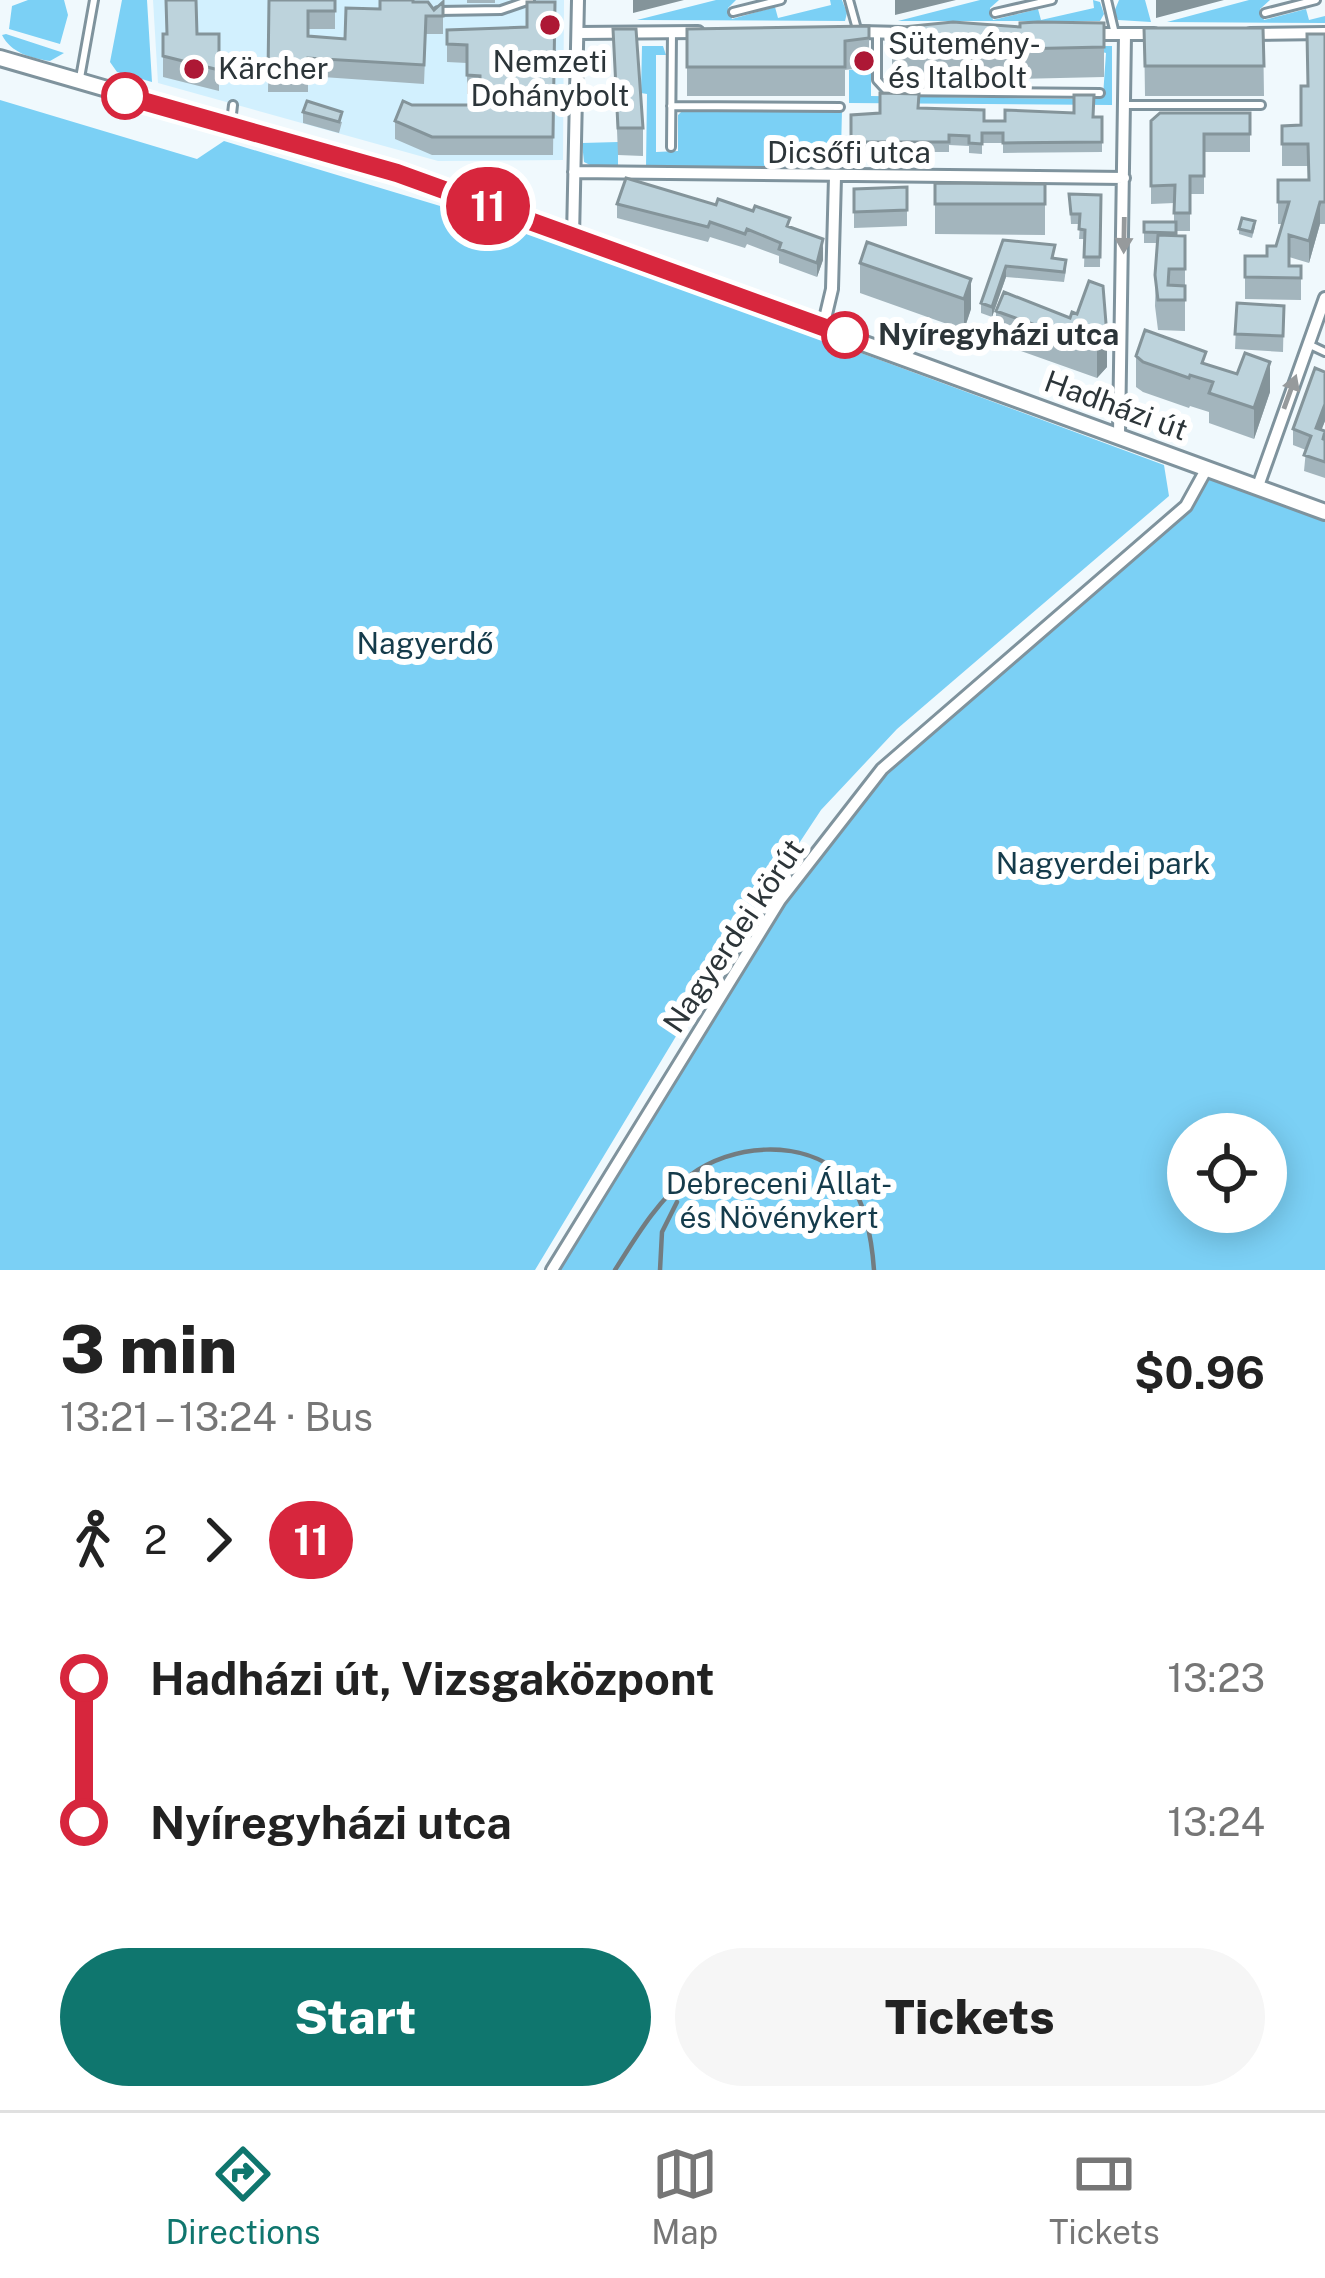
<!DOCTYPE html>
<meta charset="utf-8">
<style>
:root{--surface:#fff;--page:#f6f6f6;--text:#222;--muted:#767676;--line:#e0e0e0;--accent:#0f766e}
body{margin:0;font-family:"Public Sans",sans-serif;background:var(--page);color:var(--text);height:100vh;display:flex;flex-direction:column;font-size:45px;white-space:nowrap}
*{box-sizing:border-box;margin:0}
p{font-size:39px;color:var(--muted)}
.icon{flex:none;width:66px;height:66px;fill:none;stroke:currentColor;stroke-width:2;stroke-linecap:round;stroke-linejoin:round}
.map{position:relative;height:1270px;overflow:hidden}
.details{display:flex;flex-direction:column;background:var(--surface);flex:1}
.details>*{flex:none}
.badge{padding:0 24px;border-radius:39px;font-size:42px;line-height:78px}
.tools{position:absolute;left:1167px;top:1113px;display:grid;gap:24px}
.tools a{display:grid;place-items:center;width:120px;height:120px;border-radius:50%;background:var(--surface);box-shadow:0 6px 30px #0003;font-size:60px}
.map>.badge{position:absolute;translate:-50% -50%;box-shadow:0 0 0 6px #fff}
.legs{display:flex;align-items:center;gap:18px;height:132px;padding:0 60px;font-size:39px}
.legs p{margin-inline-start:auto}
.summary{display:flex;align-items:center;justify-content:space-between;height:204px;padding:0 60px}
h1{font-size:66px;font-weight:800;line-height:90px}
.action{display:flex;gap:24px;margin-top:auto;padding:24px 60px}
.action a{flex:1;height:138px;border-radius:72px;background:var(--accent);color:#fff;font-size:48px;font-weight:800;line-height:138px;text-align:center}
.action a+a{background:var(--page);color:var(--text)}
ul{padding:0 60px;list-style:none}
li{display:flex;align-items:center;gap:42px;height:144px;font-size:45px}
li i{display:grid;place-items:center;width:18px;height:100%;margin:0 15px;background:currentColor}
li i::after{content:'';width:30px;height:30px;margin:-15px;border:9px solid;border-radius:50%;background:var(--surface)}
li p{margin-inline-start:auto}
li:first-child i{background:linear-gradient(#0000 50%,currentColor 0)}
li:last-child i{background:linear-gradient(currentColor 50%,#0000 0)}
.menu{display:flex;justify-content:space-around;align-items:center;height:168px;border-top:3px solid var(--line);background:var(--surface);font-size:33px;color:var(--muted)}
.menu a{display:grid;justify-items:center;gap:6px}
.menu .active{color:var(--accent)}
.map>svg:first-child{display:block}
.built{fill:#d2f0fe}
.green{fill:#7bd0f5;fill-rule:evenodd}
.lines{fill:none;stroke-linecap:round;stroke-linejoin:round}
.service-casing{stroke:#7f939d;stroke-width:12}
.minor-casing{stroke:#7f939d;stroke-width:16}
.tertiary-casing{stroke:#7f939d;stroke-width:20}
.service{stroke:#fff;stroke-width:6}
.minor{stroke:#fff;stroke-width:10}
.tertiary{stroke:#fff;stroke-width:14}
.rail{stroke:#737c80;stroke-width:4.5}
.wall{fill:#a3b5bd}
.shaded-wall{fill:#84949a}
.building{fill:#bdd3dc;stroke:#84949a;stroke-width:3}
.oneway{fill:#969a9c}
.line-1-casing{stroke:#fff;stroke-width:27}
.line-1{stroke:#d7263d;stroke-width:18}
.poi-dot{fill:#ad1835;stroke:#fff;stroke-width:4.5}
.stop-1-dot{fill:#fff;stroke:#d7263d;stroke-width:6}
.labels{text-anchor:middle;stroke-width:12;stroke-linejoin:round;paint-order:stroke}
.poi-label{font-size:30px;fill:#2c3539;stroke:#fff;text-anchor:start}
.street-label{font-size:30px;fill:#2c3539;stroke:#fff}
.stop-label{font-size:30px;font-weight:bold;fill:#2c3539;stroke:#fff;text-anchor:start}
.park-label{font-size:30px;fill:#143b4b;stroke:#fff}
</style>
<div class="map">
<svg width="1325" height="1270" viewBox="0 0 1325 1270">
<rect width="100%" height="100%" fill="#f0f9fd"/>
<path class="built" d="M 153,0 L 564,0 L 563,160 L 438,161 L 158,83 Z"/>
<path class="green" d="M 28,0 L 64,0 L 68,15 L 60,44 L 9,29 L 12,6 Z
M 122,0 L 147,0 L 152,82 L 117,72 L 110,62 Z
M 716,0 L 736,0 L 728,8 L 732,19 L 775,7 L 778,18 L 831,5 L 830,0 L 842,0 L 847,13 L 845,21 L 637,20 Z
M 980,0 L 999,0 L 990,8 L 993,20 L 1038,9 L 1041,20 L 1094,8 L 1093,0 L 1100,2 L 1104,14 L 1100,21 L 898,21 Z
M 1119,0 L 1145,0 L 1151,22 L 1118,20 L 1114,12 Z
M 1249,0 L 1270,0 L 1260,9 L 1264,20 L 1306,9 L 1309,20 L 1325,16 L 1325,23 L 1167,22 Z
M 6,34 L 64,53 L 50,61 C 31,58 11,53 2,35 Z
M 642,46 L 663,46 L 666,55 L 656,55 L 656,152 L 678,151 L 678,115 L 683,110 L 842,110 L 841,151 L 827,151 L 823,166 L 814,171 L 646,167 L 647,94 L 641,93 Z
M 1079,46 L 1112,46 L 1112,105 L 849,103 L 849,70 L 871,67 L 871,96 L 1073,99 L 1074,95 L 1103,96 L 1106,53 Z
M 0,100 L 197,159 L 224,141 L 563,243 L 1164,465 L 1169,496 L 897,729 L 821,810 L 722,960 L 535,1270 L 0,1270 Z
M 618,142 L 618,167 L 594,167 L 584,162 L 582,143 Z
M 1207,468 L 1325,512 L 1325,1270 L 552,1270 L 780,900 L 882,769 L 1186,506 ZM 1188,1134 L 1266,1134 L 1266,1212 L 1188,1212 Z"/>
<g class="lines">
<g class="service-casing">
<path id="service" d="M 849,0 L 857,29
M 1107,0 L 1115,34
M 438,11 L 501,10 L 530,0
M 733,12 L 781,0
M 995,13 L 1052,0
M 1265,13 L 1316,0
M 877,33 L 877,80 L 887,91 L 1100,93
M 80,78 L 94,0
M 1127,105 L 1261,105
M 671,106 L 840,107
M 231,123 L 233,105
M 671,147 L 672,32
M 1308,344 L 1325,352"/>
</g>
<g class="minor-casing">
<path id="minor" d="M 860,32 L 902,33
M 578,33 L 698,32
M 1094,34 L 1154,34
M 1250,34 L 1325,33
M 574,172 L 1124,178
M 573,237 L 578,0
M 823,327 L 832,289 L 835,177
M 1119,434 L 1125,34
M 1258,486 L 1325,298
M 552,1270 L 780,900 L 882,769 L 1186,506 L 1207,468"/>
</g>
<g class="tertiary-casing">
<path id="tertiary" d="M 0,58 L 397,173 L 1325,512"/>
</g>
<use href="#service" class="service"/>
<use href="#minor" class="minor"/>
<use href="#tertiary" class="tertiary"/>
<path class="rail" d="M 615,1270 C 636,1237 657,1201 689,1176 C 731,1144 801,1138 843,1175 C 865,1196 872,1241 874,1270
M 660,1270 L 662,1232 L 677,1202"/>
</g>
<path class="wall" d="M 269,0 L 335,0 L 335,29 L 308,29 L 308,36 L 345,39 L 380,9 L 413,2 L 434,10 L 443,2 L 443,34 L 426,34 L 424,84 L 308,76 L 308,92 L 268,92 Z
M 467,0 L 495,0 L 495,3 L 467,3 Z
M 555,2 L 553,155 L 432,155 L 395,139 L 395,121 L 412,105 L 480,105 L 480,94 L 467,94 L 467,63 L 447,62 L 447,30 L 527,27 Z
M 1104,23 L 1104,77 L 892,82 L 892,28 L 1020,27 Z
M 869,26 L 869,67 L 845,70 L 845,96 L 687,96 L 687,29 Z
M 1144,28 L 1263,28 L 1264,96 L 1145,96 Z
M 613,29 L 643,128 L 643,156 L 618,155 Z
M 163,34 L 219,34 L 219,91 L 163,77 Z
M 1325,34 L 1325,224 L 1320,224 L 1309,263 L 1289,257 L 1289,266 L 1301,278 L 1301,300 L 1245,299 L 1245,256 L 1267,256 L 1276,246 L 1283,224 L 1278,224 L 1278,180 L 1309,180 L 1308,166 L 1282,166 L 1282,126 L 1301,125 L 1308,86 Z
M 919,108 L 984,121 L 1005,121 L 1074,113 L 1102,117 L 1102,152 L 1003,153 L 1003,143 L 982,143 L 982,154 L 969,153 L 969,146 L 949,145 L 949,152 L 851,152 L 851,115 Z
M 303,112 L 342,122 L 339,133 L 303,123 Z
M 1250,113 L 1250,152 L 1204,152 L 1204,194 L 1190,194 L 1190,231 L 1176,231 L 1176,235 L 1185,236 L 1185,331 L 1158,330 L 1155,306 L 1157,243 L 1144,243 L 1144,222 L 1174,222 L 1174,203 L 1151,204 L 1151,121 Z
M 935,183 L 1045,184 L 1045,235 L 935,234 Z
M 907,187 L 907,226 L 854,228 L 854,189 Z
M 1069,194 L 1101,195 L 1100,267 L 1084,267 L 1085,239 L 1079,239 L 1080,224 L 1071,224 Z
M 617,204 L 790,227 L 823,239 L 823,260 L 817,277 L 779,263 L 779,256 L 747,244 L 745,248 L 710,237 L 708,242 L 617,218 Z
M 1255,227 L 1252,238 L 1239,234 L 1239,229 Z
M 1003,240 L 1054,259 L 1066,270 L 1064,282 L 1006,277 L 992,317 L 981,313 L 981,303 Z
M 860,263 L 971,279 L 971,309 L 964,330 L 860,293 Z
M 1089,281 L 1107,367 L 1097,378 L 996,342 L 996,311 L 1070,318 L 1077,314 Z
M 1237,303 L 1284,306 L 1283,352 L 1235,349 Z
M 1136,356 L 1206,364 L 1270,392 L 1254,439 L 1209,423 L 1209,412 L 1190,406 L 1189,408 L 1143,392 L 1136,387 Z
M 1325,372 L 1325,421 L 1321,430 L 1325,431 L 1325,478 L 1304,471 L 1306,450 L 1293,445 L 1293,429 Z"/>
<path class="shaded-wall" d="M 633,0 L 684,0 L 633,13 Z
M 895,0 L 956,0 L 895,15 Z
M 1156,0 L 1224,0 L 1156,18 Z
M 1320,202 L 1320,224 L 1309,263 L 1309,241 Z
M 823,245 L 823,260 L 817,277 L 817,263 Z
M 1006,266 L 1006,277 L 992,317 L 992,307 Z
M 971,279 L 971,309 L 964,330 L 964,299 Z
M 1107,336 L 1107,367 L 1097,378 L 1097,347 Z
M 1270,362 L 1270,392 L 1254,439 L 1254,408 Z
M 1325,404 L 1325,421 L 1316,444 L 1316,428 Z"/>
<path class="building" d="M 166,0 L 196,0 L 197,34 L 219,34 L 219,70 L 163,56 L 163,34 L 167,34 Z
M 269,0 L 335,0 L 335,11 L 308,11 L 308,36 L 345,39 L 346,8 L 380,9 L 380,0 L 413,0 L 413,2 L 428,2 L 434,10 L 443,2 L 443,16 L 426,16 L 424,65 L 308,58 L 308,74 L 268,74 Z
M 527,2 L 555,2 L 553,137 L 432,137 L 395,121 L 403,101 L 412,105 L 480,105 L 480,76 L 467,75 L 467,45 L 447,44 L 447,30 L 527,27 Z
M 953,22 L 1020,27 L 1020,23 L 1038,22 L 1104,23 L 1104,47 L 892,52 L 892,28 Z
M 869,26 L 869,38 L 845,41 L 845,67 L 687,67 L 687,29 Z
M 1144,28 L 1263,28 L 1264,66 L 1145,66 Z
M 613,29 L 636,29 L 643,128 L 618,128 Z
M 1307,34 L 1325,34 L 1325,202 L 1320,202 L 1309,241 L 1289,235 L 1289,266 L 1301,266 L 1301,278 L 1245,277 L 1245,256 L 1267,256 L 1267,246 L 1276,246 L 1289,202 L 1278,202 L 1278,180 L 1309,180 L 1308,144 L 1282,144 L 1282,126 L 1301,125 L 1301,86 L 1308,86 Z
M 880,93 L 919,94 L 918,108 L 984,110 L 984,121 L 1005,121 L 1005,110 L 1074,113 L 1074,95 L 1094,95 L 1093,117 L 1102,117 L 1102,142 L 1003,143 L 1003,133 L 982,133 L 982,144 L 969,143 L 969,136 L 949,135 L 949,142 L 851,142 L 851,115 L 880,113 Z
M 307,101 L 342,112 L 339,122 L 303,112 Z
M 1160,113 L 1250,113 L 1250,134 L 1204,134 L 1204,176 L 1190,176 L 1190,213 L 1174,213 L 1175,185 L 1151,186 L 1151,121 Z
M 626,178 L 716,205 L 718,199 L 753,211 L 755,206 L 790,218 L 787,226 L 823,239 L 817,263 L 779,249 L 781,243 L 747,229 L 745,234 L 710,222 L 708,227 L 617,204 Z
M 935,183 L 1045,184 L 1045,204 L 935,204 Z
M 907,187 L 907,210 L 854,212 L 854,189 Z
M 1069,194 L 1101,195 L 1100,257 L 1084,257 L 1085,230 L 1079,229 L 1080,214 L 1071,214 Z
M 1242,218 L 1255,221 L 1252,232 L 1239,229 Z
M 1144,222 L 1176,222 L 1176,233 L 1144,232 Z
M 1158,235 L 1185,236 L 1185,269 L 1169,269 L 1168,285 L 1185,286 L 1185,300 L 1158,300 L 1155,275 Z
M 1003,240 L 1055,245 L 1052,258 L 1066,260 L 1064,272 L 1006,266 L 992,307 L 981,303 Z
M 867,242 L 971,279 L 964,299 L 860,263 Z
M 1089,281 L 1103,286 L 1107,336 L 1097,347 L 996,311 L 1004,292 L 1070,318 L 1072,312 L 1077,314 Z
M 1237,303 L 1284,306 L 1283,336 L 1235,334 Z
M 1145,330 L 1206,352 L 1202,363 L 1237,374 L 1245,353 L 1270,362 L 1254,408 L 1209,393 L 1213,382 L 1190,375 L 1189,378 L 1143,362 L 1136,356 Z
M 1315,368 L 1325,372 L 1325,404 L 1316,428 L 1325,431 L 1323,439 L 1325,440 L 1325,462 L 1304,455 L 1311,436 L 1293,429 Z"/>
<defs><path id="oneway-solid" d="M-6-.8H1V-3.2L6.5 0L1 3.2V.8H-6Z" transform="scale(3)"/></defs>
<g class="oneway">
<use href="#oneway-solid" transform="translate(1124 235) rotate(91)"/>
<use href="#oneway-solid" transform="translate(1290 392) rotate(-70)"/>
</g>
<g class="lines">
<g class="line-1-casing">
<path id="line-1" d="M 125,96 L 397,173 L 845,335"/>
</g>
<use href="#line-1" class="line-1"/>
</g>
<g class="poi-dot">
<circle cx="550" cy="25" r="12"/>
<circle cx="864" cy="61" r="12"/>
<circle cx="194" cy="69" r="12"/>
</g>
<g class="stop-1-dot">
<circle cx="125" cy="96" r="21"/>
<circle cx="845" cy="335" r="21"/>
</g>
<g class="labels">
<g class="poi-label">
<text x="888" y="54">Sütemény-<tspan x="888" dy="34">és Italbolt</tspan></text>
<text x="550" y="72" text-anchor="middle">Nemzeti<tspan x="550" dy="34">Dohánybolt</tspan></text>
<text x="218" y="79">Kärcher</text>
</g>
<g class="street-label">
<text x="849" y="163">Dicsőfi utca</text>
<text transform="translate(1116 406) rotate(20)" y="10">Hadházi út</text>
<text transform="translate(734 936) rotate(-56)" y="10">Nagyerdei körút</text>
</g>
<g class="stop-label">
<text x="878" y="345">Nyíregyházi utca</text>
</g>
<g class="park-label">
<text x="425" y="654">Nagyerdő</text>
<text x="1103" y="874">Nagyerdei park</text>
<text x="779" y="1194">Debreceni Állat-<tspan x="779" dy="34">és Növénykert</tspan></text>
</g>
</g>
</svg>
<div class="tools">
<a><svg class="icon" aria-label="locate" viewBox="0 0 24 24"><circle cx="12" cy="12" r="6"/><path d="M12 2v4M12 18v4M2 12h4M18 12h4"/></svg></a>
</div>
<b class="badge" style="left:488px;top:206px;background:#d7263d;color:#fff">11</b>
</div>
<section class="details">
<div class="summary"><div><h1>3 min</h1><p>13:21 – 13:24 · Bus</p></div><b>$0.96</b></div>
<div class="legs"><svg class="icon" aria-label="walk" viewBox="0 0 24 24"><circle cx="13" cy="4" r="2"/><path d="M13 8l-2 6 4 7M11 14l-3 7M7 12l3-4h3l4 4"/></svg>2<svg class="icon" aria-label="forward" viewBox="0 0 24 24"><path d="M9 5l7 7-7 7"/></svg><b class="badge" style="background:#d7263d;color:#fff">11</b></div>
<ul>
<li><i style="color:#d7263d"></i><b>Hadházi út, Vizsgaközpont</b><p>13:23</p></li>
<li><i style="color:#d7263d"></i><b>Nyíregyházi utca</b><p>13:24</p></li>
</ul>
<div class="action"><a>Start</a><a>Tickets</a></div>
</section>
<nav class="menu">
<a class="active"><svg class="icon" aria-label="directions" viewBox="0 0 24 24"><path d="M12 3l9 9-9 9-9-9zM9 14v-3h6M13 9l2 2-2 2"/></svg>Directions</a>
<a><svg class="icon" aria-label="map" viewBox="0 0 24 24"><path d="M3 6l6-2 6 2 6-2v14l-6 2-6-2-6 2zM9 4v14M15 6v14"/></svg>Map</a>
<a><svg class="icon" aria-label="tickets" viewBox="0 0 24 24"><path d="M3 7h18v10H3zM15 7v10"/></svg>Tickets</a>
</nav>
